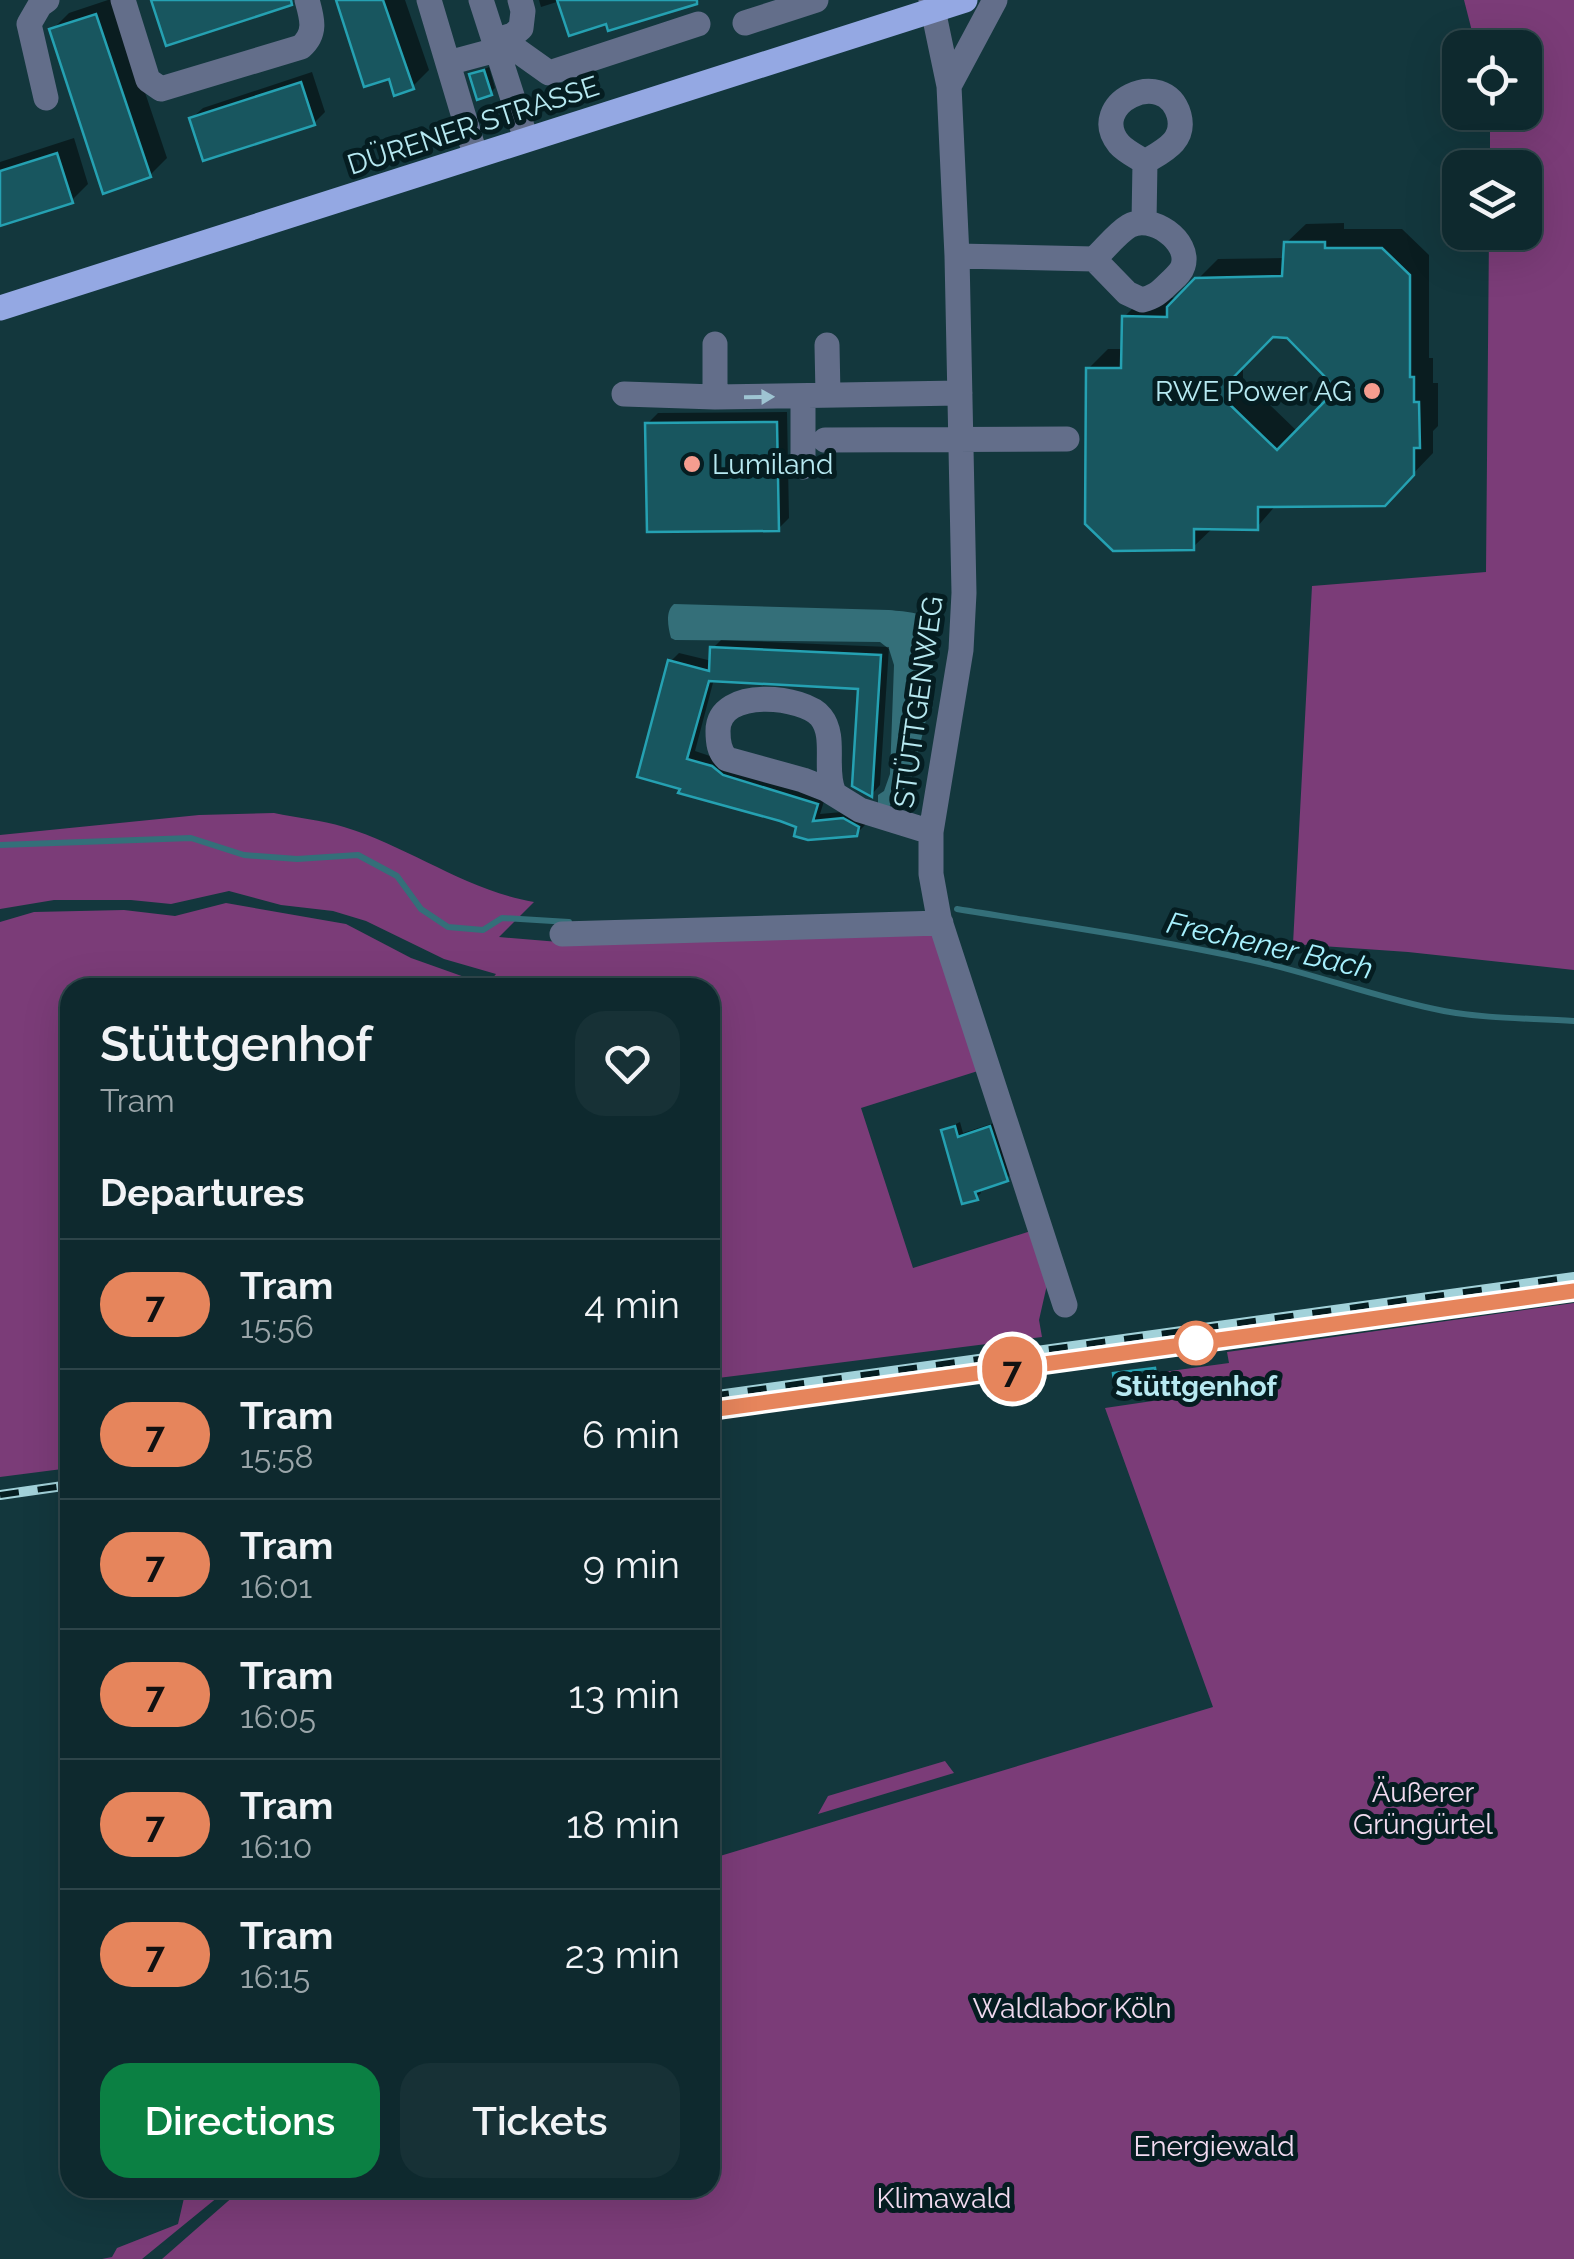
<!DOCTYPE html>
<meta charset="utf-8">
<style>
:root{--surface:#0e292e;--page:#173136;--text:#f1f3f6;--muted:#9ba6aa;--line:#2e454a;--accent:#0b8043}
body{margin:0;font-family:Raleway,sans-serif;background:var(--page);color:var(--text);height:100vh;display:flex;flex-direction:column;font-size:38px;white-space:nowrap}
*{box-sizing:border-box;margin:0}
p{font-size:32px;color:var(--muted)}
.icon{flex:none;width:55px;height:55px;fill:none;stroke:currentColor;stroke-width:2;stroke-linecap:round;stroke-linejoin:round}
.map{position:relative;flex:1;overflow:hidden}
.side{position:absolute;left:60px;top:978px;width:660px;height:1220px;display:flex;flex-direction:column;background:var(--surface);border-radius:30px;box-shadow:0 10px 40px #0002,0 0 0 2px var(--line)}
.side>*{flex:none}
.badge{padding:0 20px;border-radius:32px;font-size:35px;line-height:65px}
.controls{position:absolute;left:1442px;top:30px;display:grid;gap:20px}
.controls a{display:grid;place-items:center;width:100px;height:100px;border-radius:20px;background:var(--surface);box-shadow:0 10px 40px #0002,0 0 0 2px var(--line);font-size:50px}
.map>.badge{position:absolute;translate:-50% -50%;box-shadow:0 0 0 5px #fff}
h2{padding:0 40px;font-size:38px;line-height:90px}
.round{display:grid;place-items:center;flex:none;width:105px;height:105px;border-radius:30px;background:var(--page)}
.summary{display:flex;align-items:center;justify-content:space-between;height:170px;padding:0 40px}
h1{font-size:48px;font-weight:600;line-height:75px}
.cta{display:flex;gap:20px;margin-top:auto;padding:20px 40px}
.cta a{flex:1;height:115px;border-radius:30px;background:var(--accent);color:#fff;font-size:40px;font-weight:600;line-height:115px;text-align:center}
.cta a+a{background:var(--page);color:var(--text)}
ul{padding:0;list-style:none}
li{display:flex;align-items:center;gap:30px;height:130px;padding:0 40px;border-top:2px solid var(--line)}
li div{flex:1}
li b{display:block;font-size:38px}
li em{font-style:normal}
li .badge{min-width:110px;font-weight:700;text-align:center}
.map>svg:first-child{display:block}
.green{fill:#7b3c78}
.water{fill:#346f79}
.shadow{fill:#0007;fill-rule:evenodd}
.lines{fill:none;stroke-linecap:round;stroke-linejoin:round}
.stream{stroke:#346f79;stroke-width:6}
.building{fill:#18565f;stroke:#25a1b2;stroke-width:2.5;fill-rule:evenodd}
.minor{stroke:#636e8a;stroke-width:25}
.major{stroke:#94a8e3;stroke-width:25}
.rail-casing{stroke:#a2d2da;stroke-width:10}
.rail{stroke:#051d21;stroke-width:6;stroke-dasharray:19;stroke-linecap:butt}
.oneway{fill:#9ec4d2}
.line-casing{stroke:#fff;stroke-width:22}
.line{stroke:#e6855c;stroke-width:15}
.poi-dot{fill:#f59d8f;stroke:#051d21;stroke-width:4}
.stop-dot{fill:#fff;stroke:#e6855c;stroke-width:5}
.labels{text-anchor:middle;stroke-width:10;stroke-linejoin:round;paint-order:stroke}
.street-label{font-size:28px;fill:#b7e9f1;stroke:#051d21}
.poi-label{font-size:28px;fill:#b7e9f1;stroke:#051d21;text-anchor:end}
.stop-label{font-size:28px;font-weight:bold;fill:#b7e9f1;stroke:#051d21}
.park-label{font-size:28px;fill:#f2dbf0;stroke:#051d21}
.water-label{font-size:30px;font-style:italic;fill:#a7f1fe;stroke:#051d21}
</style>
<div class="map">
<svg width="1574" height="2259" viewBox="0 0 1574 2259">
<rect width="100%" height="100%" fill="#13373d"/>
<path class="green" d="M 1464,0 L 1574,0 L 1574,970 L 1408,952 L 1293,944 L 1312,586 L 1486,572 L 1489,233 L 1525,232 L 1525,168 L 1490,167 L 1490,113 L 1525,112 L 1525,48 L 1476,47 Z
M 274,813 C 297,818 321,820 344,827 C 410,847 465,890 534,902 L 499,937 L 559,942 L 933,933 L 981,1070 L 861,1108 L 913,1268 L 1034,1230 L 1049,1276 L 1039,1320 L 1042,1337 L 710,1379 L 710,988 L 70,988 L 70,1468 L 0,1477 L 0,922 L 34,912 L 124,910 L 175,916 L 226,903 L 346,924 L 411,958 L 487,985 L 496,974 L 444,959 L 366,921 L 333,911 L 281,905 L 229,891 L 171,904 L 131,900 L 54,900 L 0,909 L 0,835 L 199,815 Z
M 1574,1303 L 1574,2259 L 162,2259 L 243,2188 L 710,2188 L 710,1859 L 1213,1707 L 1105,1408 L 1166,1399 L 1163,1372 L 1229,1363 L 1227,1352 Z
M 945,1761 L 954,1773 L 818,1814 L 828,1796 Z
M 200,2188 L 229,2188 L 142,2259 L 102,2259 L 112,2257 L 117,2248 L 178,2224 L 184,2198 Z"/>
<path class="water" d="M 674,604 L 889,610 C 907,612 927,611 934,629 L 929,708 L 908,793 L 894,799 L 889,807 L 878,805 L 878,795 L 884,791 L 890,774 L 894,665 L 889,649 L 880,642 L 675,640 L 671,638 C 668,627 665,611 674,604 Z"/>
<path class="shadow" d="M 108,0 L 114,0 L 167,158 L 150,175 L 52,30 L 69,13 Z
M 338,0 L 405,0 L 429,70 L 412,87 L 390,76 Z
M 539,0 L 700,0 L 610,28 L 608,21 L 560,1 L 541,7 Z
M 489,67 L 495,88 L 491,92 L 472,75 Z
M 312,72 L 325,112 L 314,123 L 192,118 L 203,108 Z
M 74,138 L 88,184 L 72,200 L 0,223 L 0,162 Z
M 1344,223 L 1344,229 L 1402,229 L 1429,255 L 1429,358 L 1433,358 L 1433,383 L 1438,383 L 1438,426 L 1433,431 L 1433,453 L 1384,504 L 1277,504 L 1257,527 L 1214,527 L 1193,547 L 1088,369 L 1108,349 L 1124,349 L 1124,317 L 1144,297 L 1179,298 L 1218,259 L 1285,258 L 1286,243 L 1306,224 ZM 1272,335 L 1288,335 L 1332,380 L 1331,398 L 1298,432 L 1243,379 L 1243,364 Z
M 787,412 L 789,518 L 778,529 L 647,424 L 658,413 Z
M 721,640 L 889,647 L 880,785 L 872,794 L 860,687 L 714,679 L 695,751 L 826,795 L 820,814 L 853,811 L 866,818 L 865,825 L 856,834 L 799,826 L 681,792 L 671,661 L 679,653 L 712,661 L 712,649 Z
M 960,1122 L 963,1133 L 994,1123 L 1011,1174 L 1006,1179 L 980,1188 L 981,1193 L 976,1198 L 944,1130 Z"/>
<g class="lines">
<path class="stream" d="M 0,845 L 191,838 L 244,855 L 297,859 L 358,855 L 397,876 L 421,909 L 448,927 L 483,930 L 502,918 L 569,922
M 957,909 C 1055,925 1154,939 1251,960 C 1316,974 1379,999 1444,1011 C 1487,1019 1530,1018 1574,1021"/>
</g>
<path class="building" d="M 151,0 L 291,0 L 292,5 L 166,46 Z
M 336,0 L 383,0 L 414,89 L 394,96 L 389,79 L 364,87 Z
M 557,0 L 697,0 L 697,4 L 608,31 L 606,24 L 569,36 Z
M 96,14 L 151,177 L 103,194 L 49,29 Z
M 484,70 L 492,95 L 477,100 L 469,74 Z
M 301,82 L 315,125 L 203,161 L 189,118 Z
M 57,153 L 73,203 L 0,226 L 0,171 Z
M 1284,242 L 1325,242 L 1325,248 L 1382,248 L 1410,275 L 1410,377 L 1414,377 L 1414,402 L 1419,402 L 1420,448 L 1414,448 L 1414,475 L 1385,506 L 1258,507 L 1258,530 L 1194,529 L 1194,550 L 1113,551 L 1085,524 L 1086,368 L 1121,368 L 1122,316 L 1167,317 L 1167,307 L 1195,278 L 1282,276 ZM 1273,337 L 1287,338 L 1329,381 L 1329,397 L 1277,450 L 1225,400 L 1225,386 Z
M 777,422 L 779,531 L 647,532 L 645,423 Z
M 710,647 L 881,655 L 872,797 L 852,786 L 858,689 L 709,681 L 687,759 L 712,766 L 723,775 L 818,804 L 813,821 L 843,818 L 859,827 L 857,836 L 808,840 L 794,836 L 796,827 L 780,821 L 678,793 L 680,789 L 637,777 L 668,660 L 709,671 Z
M 955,1126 L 958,1137 L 990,1126 L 1008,1181 L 975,1192 L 978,1200 L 962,1204 L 941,1130 Z
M 1155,1368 L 1159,1391 L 1116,1396 L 1113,1373 Z"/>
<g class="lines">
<path class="minor" d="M 123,0 L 148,80 L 161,89 L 301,47 C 317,33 312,18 307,0
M 429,0 L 475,154
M 481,0 L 526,139
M 931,0 L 949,86 L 957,256 L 964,593 L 961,650 L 931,832 L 931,874 L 939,918 L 1065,1305
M 745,23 L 816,0
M 494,41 L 513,35 L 521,28 L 523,11 L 520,0
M 448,63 L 511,46 L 549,73 L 698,24
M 949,86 L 995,0
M 46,98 L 29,24 L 40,5 L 47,0
M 1144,222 L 1145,162 C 1137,157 1125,151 1119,144 C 1086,104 1164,65 1179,115 C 1186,141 1163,151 1145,162
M 957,256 L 1094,259 C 1105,249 1117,233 1129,226 C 1151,213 1191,241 1183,266 C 1181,273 1174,278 1168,284 C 1159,293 1154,297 1142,300 L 1127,293 L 1094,259
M 715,344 L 715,397
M 827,345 L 828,395
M 624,394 L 715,397 L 960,393
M 803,396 L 803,467
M 825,440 L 1067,439
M 834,793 C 823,770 837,737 821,717 C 805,696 718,686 718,731 C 718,742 719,752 727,759 L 803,780 L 826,789 L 860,810 L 931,832
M 562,934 L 941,923"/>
<path class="major" d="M 0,308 L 965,0"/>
<g class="rail-casing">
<path id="rail" d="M 710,1396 L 1574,1277
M 0,1495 L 70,1485"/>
</g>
<use href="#rail" class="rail"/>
</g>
<defs><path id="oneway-solid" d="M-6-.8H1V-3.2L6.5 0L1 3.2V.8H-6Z" transform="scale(2.5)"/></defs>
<use class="oneway" href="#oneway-solid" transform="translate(759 397) rotate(-1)"/>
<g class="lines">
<g class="line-casing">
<path id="line" d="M 710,1410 L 1574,1291"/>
</g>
<use href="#line" class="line"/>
</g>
<g class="poi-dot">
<circle cx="1372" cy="391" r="10"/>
<circle cx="692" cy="464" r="10"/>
</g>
<circle class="stop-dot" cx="1196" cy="1343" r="20"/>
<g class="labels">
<g class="street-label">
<text transform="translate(473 125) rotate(-18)" y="10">DÜRENER STRASSE</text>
<text transform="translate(918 702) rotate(-82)" y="10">STÜTTGENWEG</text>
</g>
<g class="poi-label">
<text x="1352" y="401">RWE Power AG</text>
<text x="712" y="474" text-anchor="start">Lumiland</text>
</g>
<g class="stop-label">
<text x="1196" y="1396">Stüttgenhof</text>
</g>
<g class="park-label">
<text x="1423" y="1802">Äußerer<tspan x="1423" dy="32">Grüngürtel</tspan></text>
<text x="1072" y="2018">Waldlabor Köln</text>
<text x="1214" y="2156">Energiewald</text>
<text x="944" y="2208">Klimawald</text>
</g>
<g class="water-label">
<text transform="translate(1270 946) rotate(13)" y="10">Frechener Bach</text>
</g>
</g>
</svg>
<div class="controls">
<a><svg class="icon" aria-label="locate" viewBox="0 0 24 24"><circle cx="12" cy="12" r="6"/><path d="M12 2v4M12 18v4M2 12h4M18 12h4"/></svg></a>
<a><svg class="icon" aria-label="layers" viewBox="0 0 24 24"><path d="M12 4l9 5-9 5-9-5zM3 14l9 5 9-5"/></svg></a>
</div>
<b class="badge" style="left:1012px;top:1369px;background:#e6855c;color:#111">7</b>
<section class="side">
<div class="summary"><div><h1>Stüttgenhof</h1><p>Tram</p></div><a class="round"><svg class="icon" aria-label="heart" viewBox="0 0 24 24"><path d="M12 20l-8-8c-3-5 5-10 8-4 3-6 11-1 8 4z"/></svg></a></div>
<h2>Departures</h2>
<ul>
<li><span class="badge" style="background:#e6855c;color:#111">7</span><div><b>Tram</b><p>15:56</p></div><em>4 min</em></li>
<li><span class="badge" style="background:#e6855c;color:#111">7</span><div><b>Tram</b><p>15:58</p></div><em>6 min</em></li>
<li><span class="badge" style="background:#e6855c;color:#111">7</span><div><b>Tram</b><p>16:01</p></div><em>9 min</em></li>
<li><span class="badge" style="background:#e6855c;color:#111">7</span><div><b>Tram</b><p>16:05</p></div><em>13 min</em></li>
<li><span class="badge" style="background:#e6855c;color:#111">7</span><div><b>Tram</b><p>16:10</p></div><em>18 min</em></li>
<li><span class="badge" style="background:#e6855c;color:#111">7</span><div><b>Tram</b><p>16:15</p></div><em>23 min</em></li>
</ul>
<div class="cta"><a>Directions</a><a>Tickets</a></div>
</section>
</div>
